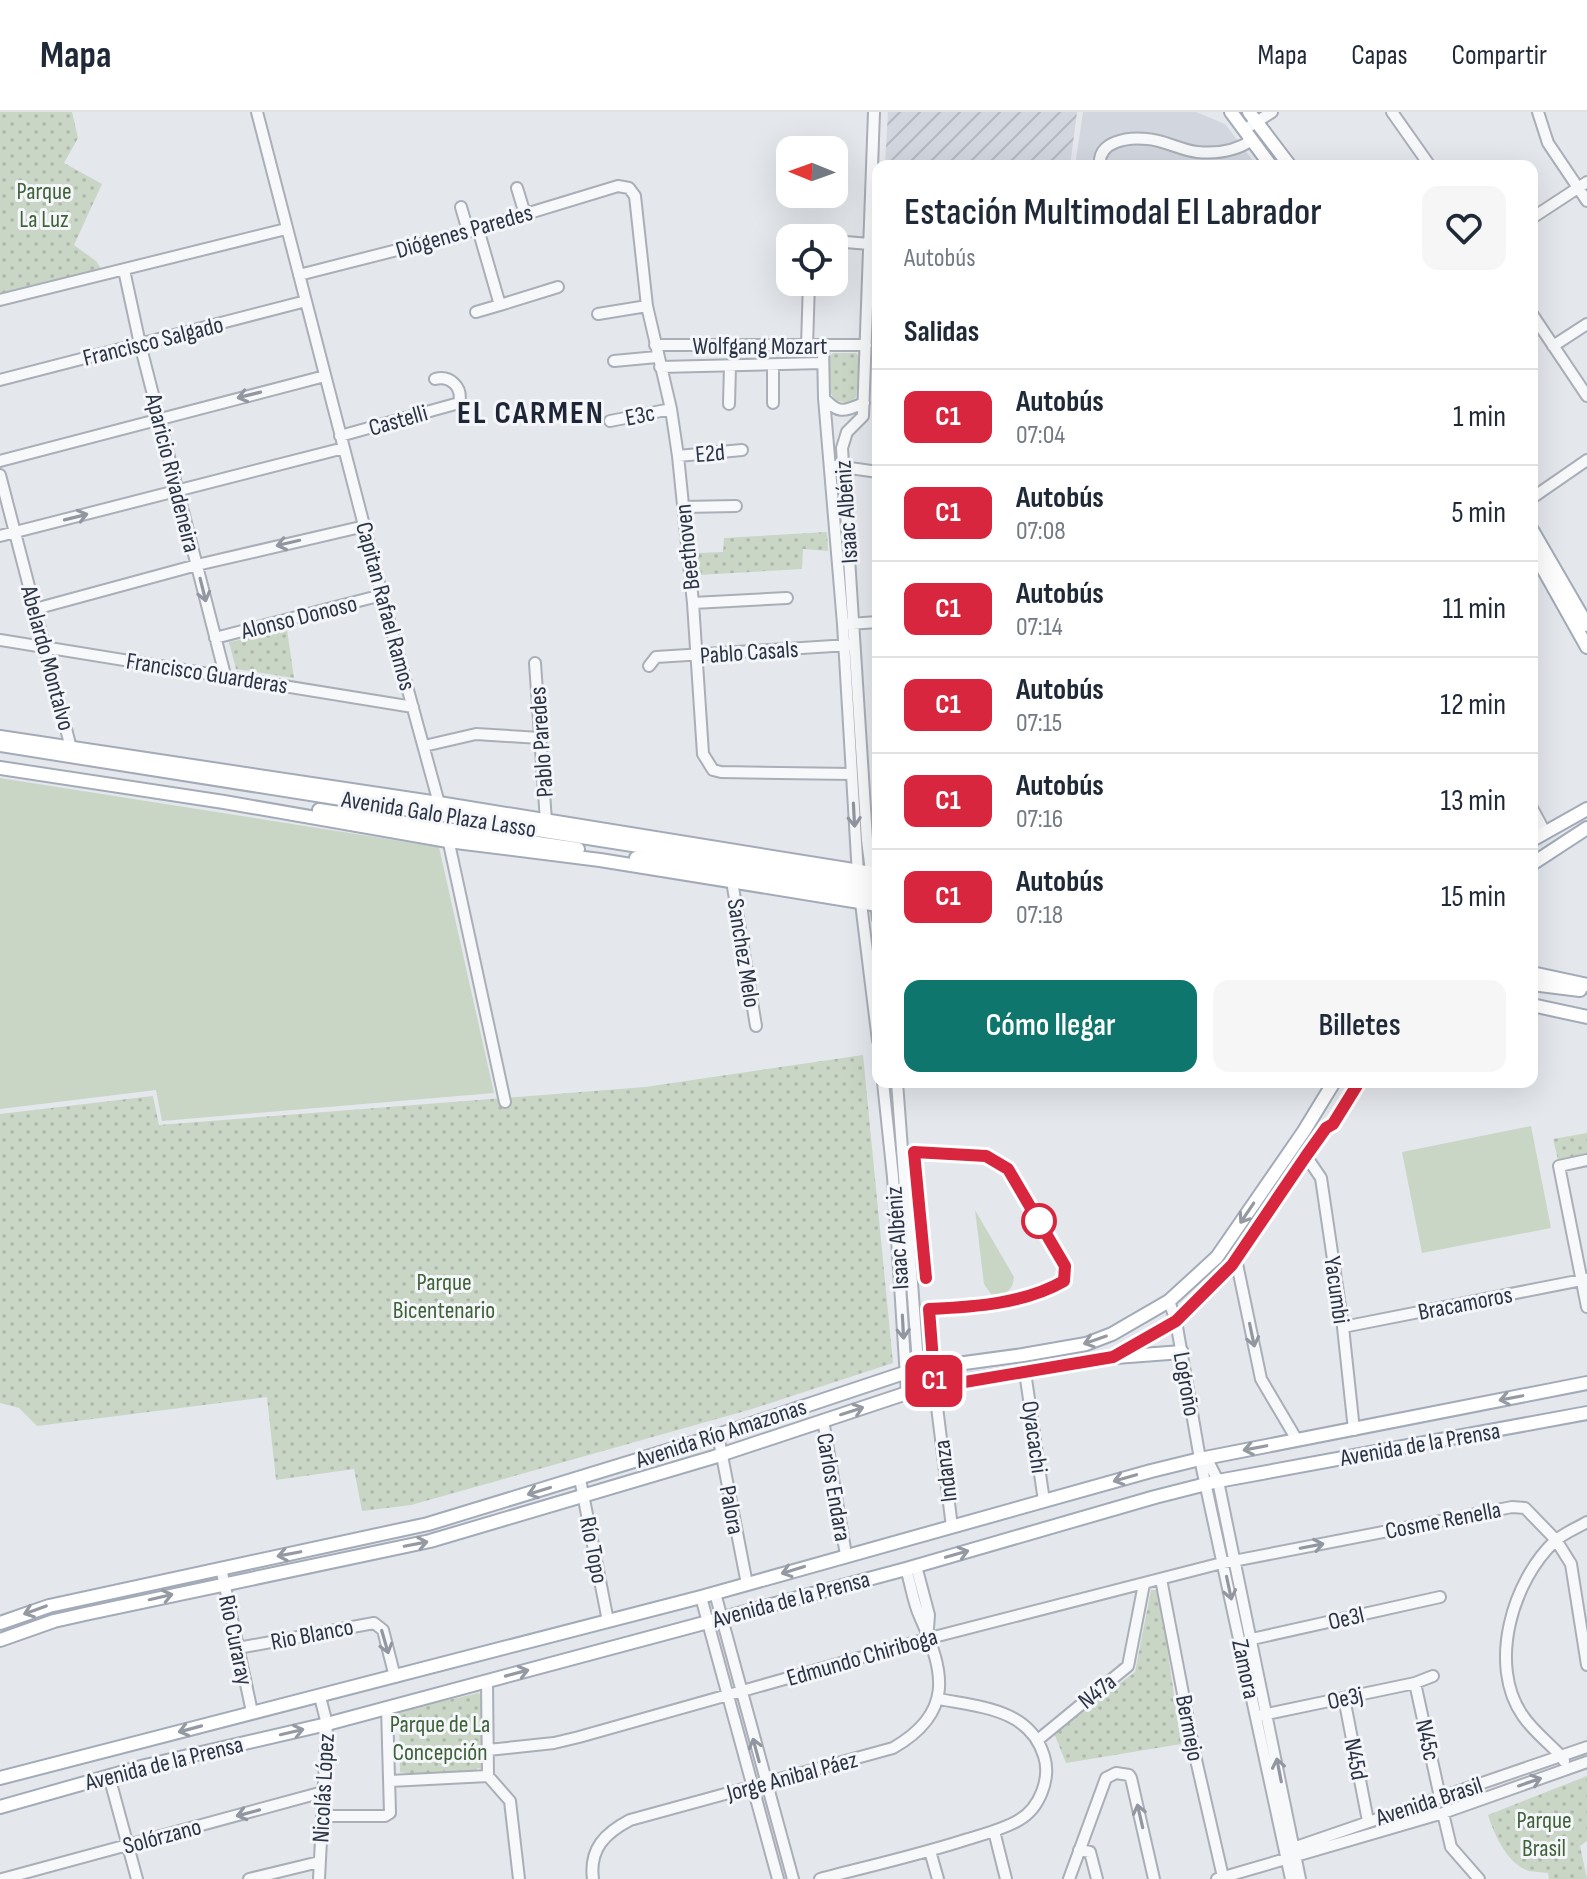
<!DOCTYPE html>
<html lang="es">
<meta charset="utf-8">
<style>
:root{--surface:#fff;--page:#f6f6f7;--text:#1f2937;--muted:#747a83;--line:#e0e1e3;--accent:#0f766e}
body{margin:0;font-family:"Sofia Sans Condensed",sans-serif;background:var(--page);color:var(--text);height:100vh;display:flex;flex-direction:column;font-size:30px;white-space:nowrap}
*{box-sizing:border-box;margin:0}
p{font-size:26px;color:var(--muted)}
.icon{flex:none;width:44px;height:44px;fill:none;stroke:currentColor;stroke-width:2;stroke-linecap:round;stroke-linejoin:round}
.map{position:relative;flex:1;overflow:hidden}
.details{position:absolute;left:872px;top:48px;width:666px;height:928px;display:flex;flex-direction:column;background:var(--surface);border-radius:16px;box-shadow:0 8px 32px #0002}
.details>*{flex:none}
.badge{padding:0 16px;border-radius:12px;font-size:28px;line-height:52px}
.needle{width:52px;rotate:271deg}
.buttons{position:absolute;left:776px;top:24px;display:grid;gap:16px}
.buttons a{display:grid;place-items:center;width:72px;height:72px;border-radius:16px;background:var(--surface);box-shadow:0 8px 32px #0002;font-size:40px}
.map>.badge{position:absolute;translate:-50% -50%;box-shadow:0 0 0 4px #fff}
h2{padding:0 32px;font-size:30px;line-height:72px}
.round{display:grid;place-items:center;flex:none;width:84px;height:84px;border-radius:16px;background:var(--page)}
.summary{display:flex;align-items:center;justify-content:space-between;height:136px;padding:0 32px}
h1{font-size:38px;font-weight:600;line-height:60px}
.action{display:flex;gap:16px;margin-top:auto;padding:16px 32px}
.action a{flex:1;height:92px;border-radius:16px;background:var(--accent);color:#fff;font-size:32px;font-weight:600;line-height:92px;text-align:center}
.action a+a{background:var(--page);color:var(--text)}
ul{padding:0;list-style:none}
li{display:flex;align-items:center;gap:24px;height:96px;padding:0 32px;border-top:2px solid var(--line)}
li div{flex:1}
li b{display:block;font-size:30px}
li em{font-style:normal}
li .badge{min-width:88px;font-weight:700;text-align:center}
header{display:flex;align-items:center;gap:48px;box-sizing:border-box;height:112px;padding:0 40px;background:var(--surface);border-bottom:2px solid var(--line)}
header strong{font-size:38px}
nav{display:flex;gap:44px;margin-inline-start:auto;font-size:28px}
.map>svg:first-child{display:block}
.built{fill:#d2d6de}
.industrial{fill:url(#industrial-furrows)}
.green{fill:#c9d6c5}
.park{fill:url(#park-dots)}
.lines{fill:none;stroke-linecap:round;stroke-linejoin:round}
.minor-casing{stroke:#a9aeb7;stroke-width:14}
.major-casing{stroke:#a3abb8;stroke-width:16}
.minor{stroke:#f7f8fa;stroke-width:10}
.major{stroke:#fff;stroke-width:12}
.oneway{stroke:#9196a0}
.oneway2{stroke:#959aa2}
.line-casing{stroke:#fff;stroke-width:18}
.line{stroke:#d7263d;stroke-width:12}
.stop-dot{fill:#fff;stroke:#d7263d;stroke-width:4}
.labels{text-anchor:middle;stroke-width:6;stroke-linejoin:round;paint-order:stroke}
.park-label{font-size:24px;fill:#3f6138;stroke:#f4f6f9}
.street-label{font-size:24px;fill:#2b3445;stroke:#f4f6f9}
.district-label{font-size:32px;font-weight:bold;letter-spacing:2px;fill:#1d2536;stroke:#f4f6f9}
</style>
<header>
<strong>Mapa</strong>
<nav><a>Mapa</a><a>Capas</a><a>Compartir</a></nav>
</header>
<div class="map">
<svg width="1587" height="1767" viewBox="0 0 1587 1767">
<defs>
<pattern id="industrial-furrows" width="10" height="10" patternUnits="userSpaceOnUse" patternTransform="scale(2)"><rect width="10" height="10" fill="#d2d6de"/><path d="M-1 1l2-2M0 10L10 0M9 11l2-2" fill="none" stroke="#b4b8c0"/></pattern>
<pattern id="park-dots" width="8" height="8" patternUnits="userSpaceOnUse" patternTransform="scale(2)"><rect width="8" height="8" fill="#c9d6c5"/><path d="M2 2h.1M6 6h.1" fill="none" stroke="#adb8ab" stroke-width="1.8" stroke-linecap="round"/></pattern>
</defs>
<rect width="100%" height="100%" fill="#e4e7ec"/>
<path class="built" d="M 1083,0 L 1196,0 L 1225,12 L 1257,54 L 1075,54 Z"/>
<path class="industrial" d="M 888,0 L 1077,0 L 1070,54 L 885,54 Z"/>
<path class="green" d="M 0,666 L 439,735 L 494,981 L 162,1009 L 156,978 L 0,997 Z
M 1531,1014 L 1551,1116 L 1422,1141 L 1402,1040 Z
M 975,1098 L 1014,1165 C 1013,1179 1004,1185 991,1182 L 984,1172 Z"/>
<path class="park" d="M 0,0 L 72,0 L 78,26 L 64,51 L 102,72 L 74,133 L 96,149 L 103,160 L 0,183 Z
M 833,241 L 856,241 L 860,246 L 856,285 L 850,291 L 837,289 L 831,282 L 829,245 Z
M 827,420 L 828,439 L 803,437 L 802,457 L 698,463 L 697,441 L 723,440 L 724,426 Z
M 287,518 L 294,566 L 236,557 L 229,530 Z
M 863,943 L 893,1251 L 752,1297 L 411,1393 L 362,1399 L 354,1357 L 276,1368 L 267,1285 L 37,1314 L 19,1296 L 0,1291 L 0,1002 L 153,984 L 159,1013 L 645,975 Z
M 1587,1021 L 1587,1046 L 1559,1052 L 1553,1027 Z
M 1151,1478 L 1159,1478 L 1181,1632 L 1066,1651 L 1054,1621 L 1135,1560 Z
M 479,1581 L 482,1586 L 485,1658 L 478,1656 L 474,1660 L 412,1662 L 400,1660 L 399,1599 Z
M 1587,1664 L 1587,1729 L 1580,1734 L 1587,1767 L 1549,1767 L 1548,1761 C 1542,1760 1534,1760 1529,1759 C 1507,1752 1494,1722 1488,1703 Z"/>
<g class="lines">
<g class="minor-casing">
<path id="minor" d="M 257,0 L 382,483 L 440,695
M 1392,0 L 1430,54
M 1538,0 L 1548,31 L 1587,89
M 1250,14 L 1272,0
M 1100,54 C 1097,29 1128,25 1147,27 C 1164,28 1180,38 1197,40 C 1217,42 1236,39 1252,28
M 517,76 L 525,102
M 461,95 L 468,119
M 1532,106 L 1587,70
M 834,129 L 869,132
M 124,158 L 140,232 L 225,563
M 299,163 L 460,122 L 618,74 L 629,76 L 635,84 L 647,194 L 671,297 L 678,344 L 693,491 L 703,642 L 713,658 L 721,660 L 852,662
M 0,188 L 286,117
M 500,193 L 558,175
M 476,200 L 500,193 L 478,117
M 598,202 L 647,194
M 1532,202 L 1587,284
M 655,233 L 866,233
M 807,234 L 809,170
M 823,234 L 824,286 L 843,512 L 858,763
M 1553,234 L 1587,212
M 614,249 L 657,245
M 660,255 L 822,251
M 0,268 L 306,189
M 824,286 C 839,303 844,299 864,291
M 773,291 L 773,253
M 729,292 L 730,254
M 610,309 L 671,297
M 340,324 L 459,291 C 463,275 450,263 435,267
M 678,344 L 742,338
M 0,349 L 325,264
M 836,354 L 878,360
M 0,363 L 71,636
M 1532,386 L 1587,348
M 683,395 L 736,394
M 0,424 L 344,336
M 693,491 L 787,486
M 35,497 L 197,453 L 365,414
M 849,512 L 878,510
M 215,526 L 382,483
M 0,528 L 413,595
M 535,551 L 546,709
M 649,554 L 656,545 L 849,533
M 424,634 L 476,622 L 540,626
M 1532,696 L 1545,720
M 447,722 L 505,990
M 872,766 L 867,728 L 842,336 L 847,320 L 863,304 L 874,0
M 732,769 L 756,914
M 860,783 L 878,929
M 875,785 L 878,807
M 883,970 L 893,1065 L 907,1281
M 897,970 L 920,1278
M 1306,1044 L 1321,1066 L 1343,1215 L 1354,1318
M 1587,1048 L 1559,1054 L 1587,1195
M 1236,1147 L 1261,1267 L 1297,1328
M 1169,1189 L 1176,1209 L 1200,1347 L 1291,1767
M 1343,1215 L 1587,1167
M 932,1255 L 952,1415
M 1025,1260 L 1044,1389
M 823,1308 L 846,1443
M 718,1323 L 747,1472
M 1200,1347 L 1209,1351 L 1218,1369 L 1300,1767
M 580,1367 L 608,1509
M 916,1454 L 929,1503 L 928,1516
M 221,1456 L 252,1600
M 1161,1467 L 1194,1639 L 1223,1765
M 715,1481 L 793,1767
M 701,1485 L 778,1767
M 1252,1527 L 1440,1485
M 238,1536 L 374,1511 L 383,1518 L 395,1565
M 487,1570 L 488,1664 L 510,1689 L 519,1767
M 1415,1571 L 1440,1685
M 1344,1586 L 1368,1709
M 1262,1603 L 1415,1571 L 1433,1564
M 1039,1627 L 1128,1554 L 1144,1472
M 488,1638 L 554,1631 L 579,1625 L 930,1526 L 1218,1452 L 1512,1395 L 1525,1396 L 1556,1428 L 1571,1452 L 1587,1553
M 1564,1649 L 1561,1644 C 1549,1631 1533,1619 1523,1604 C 1487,1553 1513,1468 1555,1429 C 1564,1421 1577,1416 1587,1410
M 109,1664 L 137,1767
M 390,1669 L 488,1664
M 1443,1701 L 1451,1735 L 1479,1767
M 322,1704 L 385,1704 L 390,1701 L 387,1596
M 994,1719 L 1006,1767
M 1290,1737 L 1587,1635
M 1079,1738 L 1090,1740 L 1097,1767
M 930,1739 L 938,1767
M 2,1767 L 323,1680
M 249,1767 L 319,1750
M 319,1767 L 327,1612 L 320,1585
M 593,1767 C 589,1737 605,1721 630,1708 L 893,1636 C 954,1601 945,1561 920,1505 C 913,1490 911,1472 906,1457
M 820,1767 C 869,1754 919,1743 968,1727 C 985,1722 1004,1717 1019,1708 C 1040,1696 1051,1666 1044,1644 C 1030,1597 980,1595 939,1587
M 1069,1767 L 1106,1666 L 1116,1661 L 1129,1663 L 1131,1666 L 1154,1767
M 1217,1767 L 1443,1701 L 1587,1650"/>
</g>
<g class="major-casing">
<path id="major" d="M 1231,0 L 1271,54
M 1249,0 L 1290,54
M 1532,418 L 1587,513
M 1532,437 L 1587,535
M 0,625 L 445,692 L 878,762
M 0,633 L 878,772
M 0,656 L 224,690 L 448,729 L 600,748 L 878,793
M 319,698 L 578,737
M 1532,728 L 1587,697
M 636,746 L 878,781
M 1532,752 L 1587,716
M 1532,861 L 1587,873
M 1532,872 L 1580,878
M 1532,893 L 1587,905
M 1116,1245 L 1182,1240
M 0,1511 L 49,1494 L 428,1412 L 709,1326 L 913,1258 L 1023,1243 L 1086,1232 L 1112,1222 L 1169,1189 L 1217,1145 L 1304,1019 L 1334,970
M 0,1528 L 54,1509 L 85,1502 L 430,1429 L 714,1345 L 907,1281 L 970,1268 L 1113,1245 L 1176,1209 L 1232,1153 L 1306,1044 L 1326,1016 L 1333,1012 L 1359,970
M 0,1666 L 701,1485 L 1151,1359 L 1200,1347 L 1587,1271
M 0,1695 L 145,1654 L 327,1612 L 906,1457 L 1155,1385 L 1218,1369 L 1587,1301"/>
</g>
<use href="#minor" class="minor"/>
<use href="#major" class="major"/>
</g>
<defs><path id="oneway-shaft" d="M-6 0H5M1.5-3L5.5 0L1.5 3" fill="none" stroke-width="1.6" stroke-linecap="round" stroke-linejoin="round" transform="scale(2)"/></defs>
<g class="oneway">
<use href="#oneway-shaft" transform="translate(249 283) rotate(166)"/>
<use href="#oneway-shaft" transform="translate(76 405) rotate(-14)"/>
<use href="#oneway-shaft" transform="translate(288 431) rotate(167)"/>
<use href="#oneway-shaft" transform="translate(203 478) rotate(76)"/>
<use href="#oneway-shaft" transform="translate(854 703) rotate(87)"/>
<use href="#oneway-shaft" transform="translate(903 1215) rotate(87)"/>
<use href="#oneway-shaft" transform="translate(1252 1223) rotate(78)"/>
<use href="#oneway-shaft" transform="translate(1312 1434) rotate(-11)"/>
<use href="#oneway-shaft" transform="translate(1229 1476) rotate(78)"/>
<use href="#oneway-shaft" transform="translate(385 1530) rotate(74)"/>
<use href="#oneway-shaft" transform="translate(756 1638) rotate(-105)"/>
<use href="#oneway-shaft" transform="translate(1279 1658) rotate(-101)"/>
<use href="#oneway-shaft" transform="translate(1530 1670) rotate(-19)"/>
<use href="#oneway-shaft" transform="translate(248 1701) rotate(165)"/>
<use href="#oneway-shaft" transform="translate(1140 1704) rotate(-103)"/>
</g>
<g class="oneway2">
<use href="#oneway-shaft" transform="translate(1247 1101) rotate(124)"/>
<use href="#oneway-shaft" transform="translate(1095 1228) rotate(161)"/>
<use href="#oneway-shaft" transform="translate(1511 1286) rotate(169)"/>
<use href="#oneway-shaft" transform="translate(852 1299) rotate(-18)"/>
<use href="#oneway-shaft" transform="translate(1255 1336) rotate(169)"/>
<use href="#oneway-shaft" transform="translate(1125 1366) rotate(164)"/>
<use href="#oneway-shaft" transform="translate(539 1379) rotate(163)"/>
<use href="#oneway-shaft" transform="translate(416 1432) rotate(-11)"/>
<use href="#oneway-shaft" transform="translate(289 1442) rotate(169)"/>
<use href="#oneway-shaft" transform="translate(957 1442) rotate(-16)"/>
<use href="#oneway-shaft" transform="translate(793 1458) rotate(163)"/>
<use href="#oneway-shaft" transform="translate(161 1485) rotate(-13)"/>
<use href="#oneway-shaft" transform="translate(35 1498) rotate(160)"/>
<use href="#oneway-shaft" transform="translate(517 1561) rotate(-15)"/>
<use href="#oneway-shaft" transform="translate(190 1617) rotate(165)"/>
<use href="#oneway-shaft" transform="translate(292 1620) rotate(-13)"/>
</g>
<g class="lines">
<g class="line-casing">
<path id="line" d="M 926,1166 L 914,1040 L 986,1044 L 1008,1057 L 1065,1154 L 1064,1169 C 1024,1192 973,1195 929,1197 L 935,1275 L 1113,1245 L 1176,1209 L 1232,1153 L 1306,1044 L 1326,1016 L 1333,1012 L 1359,970"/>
</g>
<use href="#line" class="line"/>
</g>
<circle class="stop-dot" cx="1039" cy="1109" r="16"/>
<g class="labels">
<g class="park-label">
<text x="44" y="87">Parque<tspan x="44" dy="28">La Luz</tspan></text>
<text x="444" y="1178">Parque<tspan x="444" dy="28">Bicentenario</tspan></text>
<text x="440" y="1620">Parque de La<tspan x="440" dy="28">Concepción</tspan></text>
<text x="1544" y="1716">Parque<tspan x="1544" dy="28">Brasil</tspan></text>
</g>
<g class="street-label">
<text transform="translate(464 119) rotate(-16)" y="8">Diógenes Paredes</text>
<text transform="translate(153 229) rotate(-14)" y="8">Francisco Salgado</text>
<text x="760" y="242">Wolfgang Mozart</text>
<text transform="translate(640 303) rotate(-11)" y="8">E3c</text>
<text transform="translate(398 308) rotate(-16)" y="8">Castelli</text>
<text transform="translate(710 341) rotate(-5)" y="8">E2d</text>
<text transform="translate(173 361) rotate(76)" y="8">Aparicio Rivadeneira</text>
<text transform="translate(846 400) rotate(-94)" y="8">Isaac Albéniz</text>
<text transform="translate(687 435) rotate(-96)" y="8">Beethoven</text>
<text transform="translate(386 494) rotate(75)" y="8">Capitan Rafael Ramos</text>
<text transform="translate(299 505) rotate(-14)" y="8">Alonso Donoso</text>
<text transform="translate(749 540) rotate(-4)" y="8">Pablo Casals</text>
<text transform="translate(48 546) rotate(75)" y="8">Abelardo Montalvo</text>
<text transform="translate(207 561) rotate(9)" y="8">Francisco Guarderas</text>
<text transform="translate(541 630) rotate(-94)" y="8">Pablo Paredes</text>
<text transform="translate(439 702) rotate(9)" y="8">Avenida Galo Plaza Lasso</text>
<text transform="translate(744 841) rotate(81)" y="8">Sanchez Melo</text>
<text transform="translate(897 1126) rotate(-94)" y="8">Isaac Albéniz</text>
<text transform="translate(1337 1178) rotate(82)" y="8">Yacumbi</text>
<text transform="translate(1465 1191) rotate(-11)" y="8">Bracamoros</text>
<text transform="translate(1187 1272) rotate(80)" y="8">Logroño</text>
<text transform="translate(721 1321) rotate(-18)" y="8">Avenida Río Amazonas</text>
<text transform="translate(1035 1325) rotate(82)" y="8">Oyacachi</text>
<text transform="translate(1420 1332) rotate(-10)" y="8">Avenida de la Prensa</text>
<text transform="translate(945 1359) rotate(-97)" y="8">Indanza</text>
<text transform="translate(834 1375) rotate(80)" y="8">Carlos Endara</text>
<text transform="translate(732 1398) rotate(79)" y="8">Palora</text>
<text transform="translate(1443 1408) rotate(-11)" y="8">Cosme Renella</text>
<text transform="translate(594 1438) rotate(79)" y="8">Río Topo</text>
<text transform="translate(791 1487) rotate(-15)" y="8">Avenida de la Prensa</text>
<text transform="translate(1346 1506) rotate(-13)" y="8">Oe3l</text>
<text transform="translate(312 1522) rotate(-11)" y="8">Rio Blanco</text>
<text transform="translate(236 1528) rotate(78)" y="8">Rio Curaray</text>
<text transform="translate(862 1545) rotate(-16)" y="8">Edmundo Chiriboga</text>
<text transform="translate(1246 1557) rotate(78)" y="8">Zamora</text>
<text transform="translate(1097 1579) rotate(-39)" y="8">N47a</text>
<text transform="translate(1345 1586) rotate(-12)" y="8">Oe3j</text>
<text transform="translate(1190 1616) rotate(79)" y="8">Bermejo</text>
<text transform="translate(1428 1628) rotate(78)" y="8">N45c</text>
<text transform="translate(1356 1647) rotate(79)" y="8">N45d</text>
<text transform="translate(164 1651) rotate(-14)" y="8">Avenida de la Prensa</text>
<text transform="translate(792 1664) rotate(-15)" y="8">Jorge Anibal Páez</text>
<text transform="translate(323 1676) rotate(-87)" y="8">Nicolás López</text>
<text transform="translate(1429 1689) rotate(-18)" y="8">Avenida Brasil</text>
<text transform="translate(162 1724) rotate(-15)" y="8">Solórzano</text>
</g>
<g class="district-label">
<text x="531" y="311">EL CARMEN</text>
</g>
</g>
</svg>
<div class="buttons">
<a><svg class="needle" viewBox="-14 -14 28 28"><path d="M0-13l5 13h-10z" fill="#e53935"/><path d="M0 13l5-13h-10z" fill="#747a83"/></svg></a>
<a><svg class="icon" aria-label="locate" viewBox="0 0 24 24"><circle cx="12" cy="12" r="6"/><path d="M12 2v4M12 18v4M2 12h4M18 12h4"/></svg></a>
</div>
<b class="badge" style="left:934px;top:1269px;background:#d7263d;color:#fff">C1</b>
<section class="details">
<div class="summary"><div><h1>Estación Multimodal El Labrador</h1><p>Autobús</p></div><a class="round"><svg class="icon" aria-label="heart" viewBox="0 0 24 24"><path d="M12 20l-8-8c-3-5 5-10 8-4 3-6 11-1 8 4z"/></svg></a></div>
<h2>Salidas</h2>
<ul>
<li><span class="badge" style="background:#d7263d;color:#fff">C1</span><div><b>Autobús</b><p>07:04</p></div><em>1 min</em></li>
<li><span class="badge" style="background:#d7263d;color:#fff">C1</span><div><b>Autobús</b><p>07:08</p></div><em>5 min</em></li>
<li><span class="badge" style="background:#d7263d;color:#fff">C1</span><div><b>Autobús</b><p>07:14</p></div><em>11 min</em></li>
<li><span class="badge" style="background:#d7263d;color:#fff">C1</span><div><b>Autobús</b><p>07:15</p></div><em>12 min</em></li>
<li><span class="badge" style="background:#d7263d;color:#fff">C1</span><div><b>Autobús</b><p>07:16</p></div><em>13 min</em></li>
<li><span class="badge" style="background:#d7263d;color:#fff">C1</span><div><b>Autobús</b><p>07:18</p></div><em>15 min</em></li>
</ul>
<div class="action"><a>Cómo llegar</a><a>Billetes</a></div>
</section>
</div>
